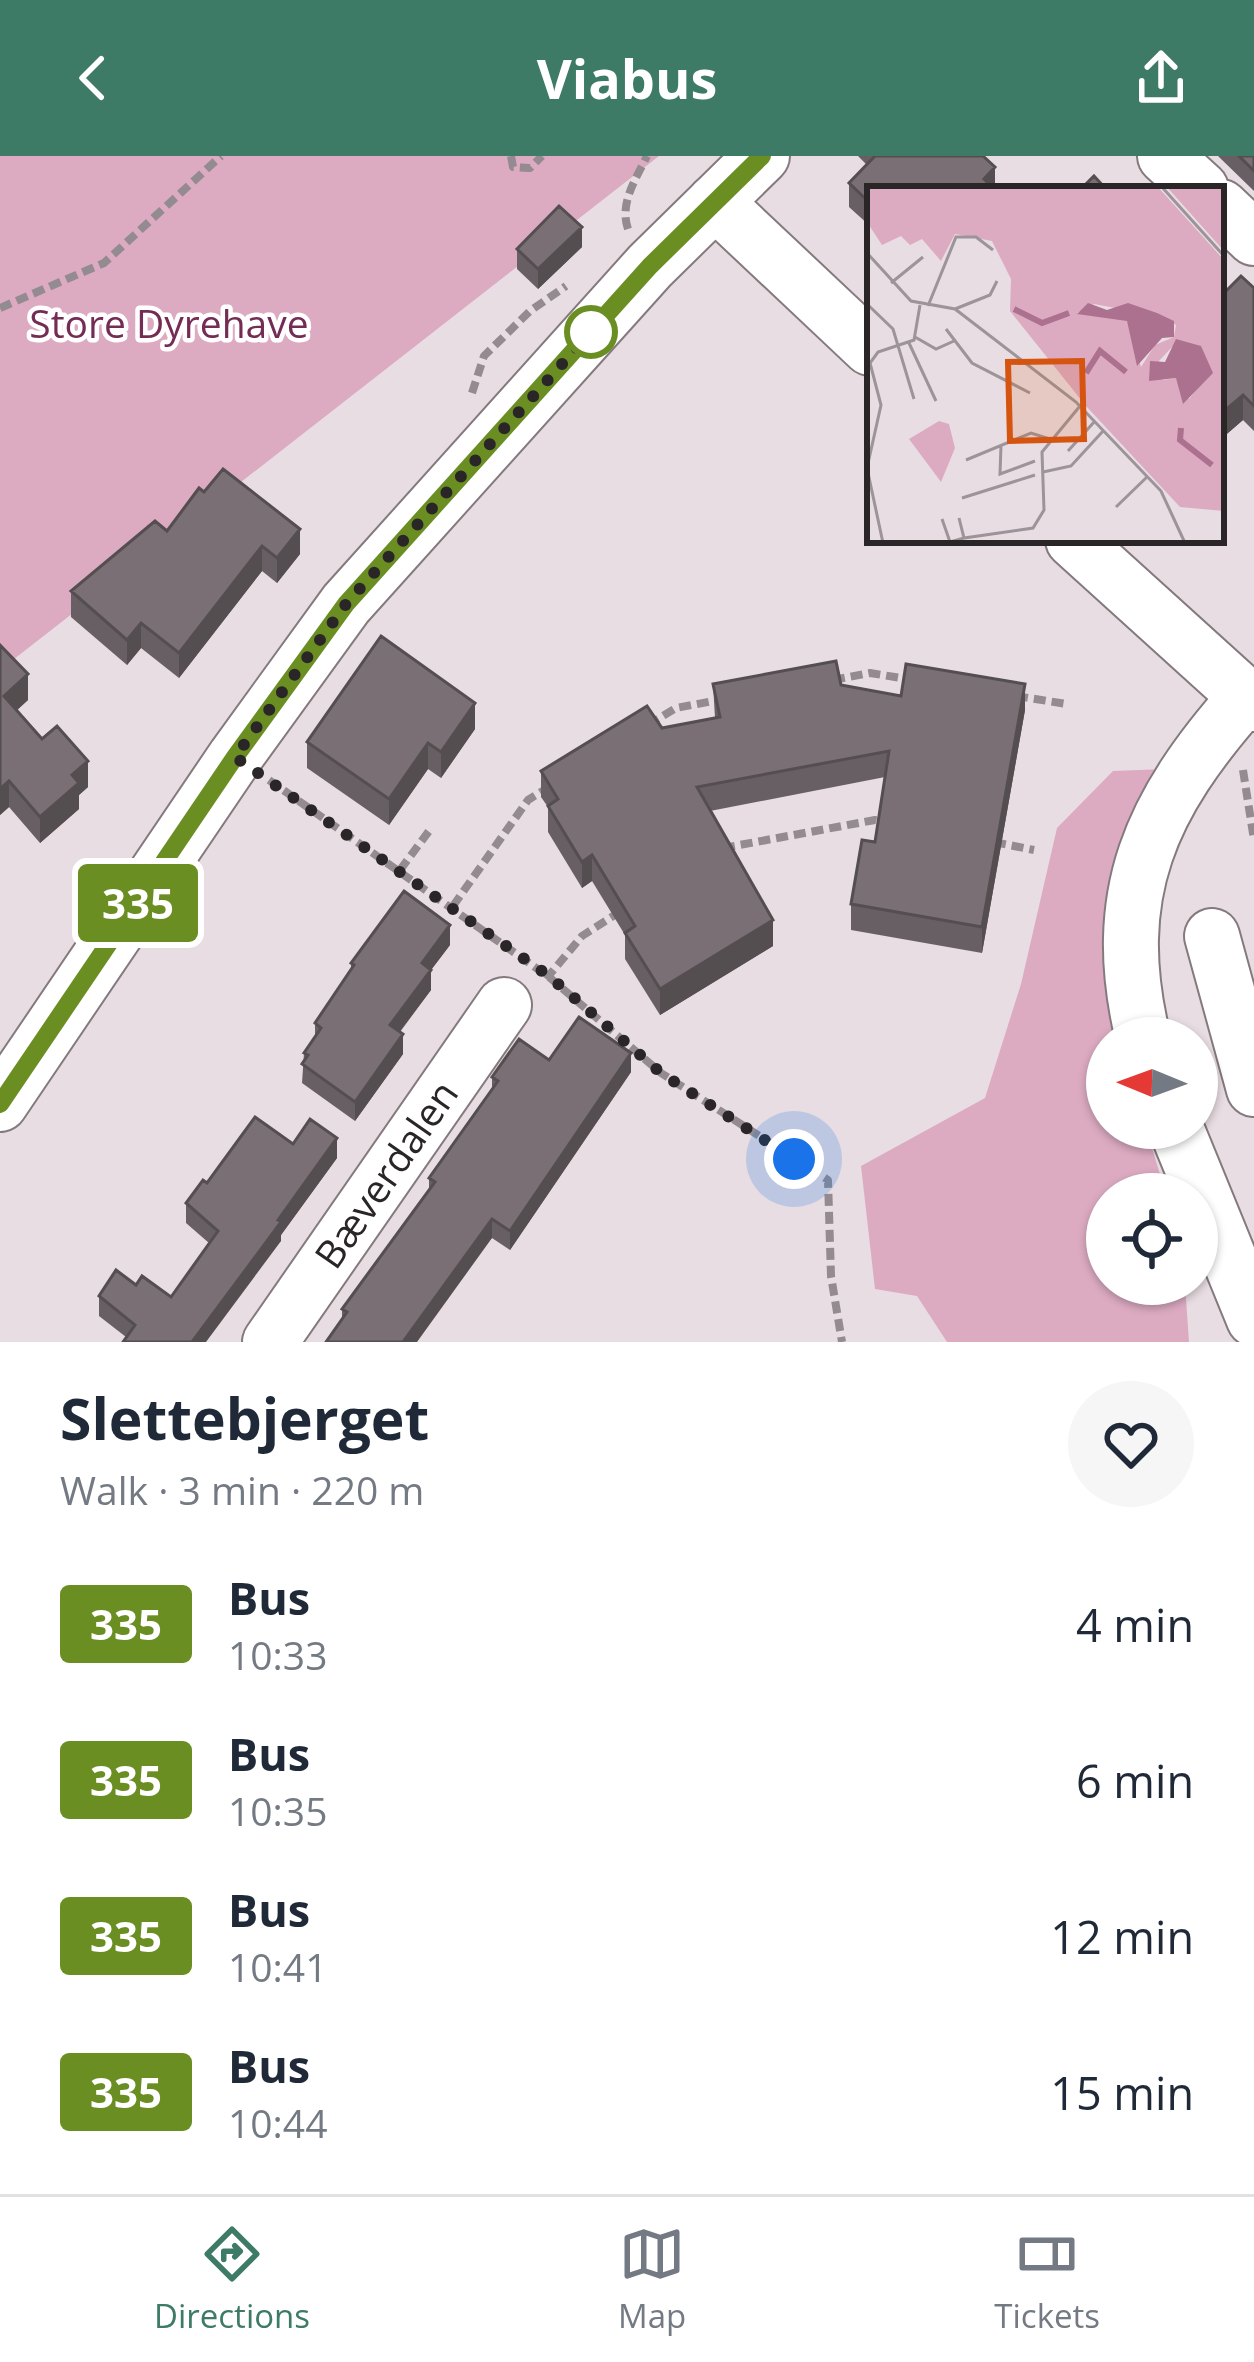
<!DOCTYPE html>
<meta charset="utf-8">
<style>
:root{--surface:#fff;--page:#f6f6f7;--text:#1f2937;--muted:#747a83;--line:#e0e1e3;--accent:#3e7b66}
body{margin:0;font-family:"Open Sans",sans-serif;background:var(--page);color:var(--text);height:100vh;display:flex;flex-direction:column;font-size:45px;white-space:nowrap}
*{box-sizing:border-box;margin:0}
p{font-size:39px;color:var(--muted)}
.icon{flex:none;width:66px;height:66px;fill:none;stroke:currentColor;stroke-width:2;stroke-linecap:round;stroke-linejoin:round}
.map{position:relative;height:1186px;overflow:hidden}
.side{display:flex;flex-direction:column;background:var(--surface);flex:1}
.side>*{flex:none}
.badge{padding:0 24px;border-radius:9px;font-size:42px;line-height:78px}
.needle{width:78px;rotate:271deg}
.controls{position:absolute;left:1086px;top:861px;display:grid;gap:24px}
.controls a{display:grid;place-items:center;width:132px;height:132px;border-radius:50%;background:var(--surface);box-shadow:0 3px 9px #0004;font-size:60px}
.you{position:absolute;width:60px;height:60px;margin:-30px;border:9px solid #fff;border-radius:50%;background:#1a73e8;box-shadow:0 0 0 18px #1a73e833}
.map>.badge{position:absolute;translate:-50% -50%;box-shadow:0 0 0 6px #fff}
.round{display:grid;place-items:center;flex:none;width:126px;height:126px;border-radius:63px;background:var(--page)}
.head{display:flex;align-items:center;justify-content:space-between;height:204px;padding:0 60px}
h1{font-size:57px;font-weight:700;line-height:90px}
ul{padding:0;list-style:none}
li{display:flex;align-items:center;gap:36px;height:156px;padding:0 60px}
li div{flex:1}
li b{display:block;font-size:45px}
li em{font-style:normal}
li .badge{min-width:132px;font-weight:700;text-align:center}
header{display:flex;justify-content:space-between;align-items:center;height:156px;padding:0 60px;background:var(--accent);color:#fff;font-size:54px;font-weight:700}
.menu{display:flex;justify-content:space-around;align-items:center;height:168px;border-top:3px solid var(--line);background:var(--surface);font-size:33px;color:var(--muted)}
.menu a{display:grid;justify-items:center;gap:6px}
.menu .active{color:var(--accent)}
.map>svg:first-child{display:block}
.green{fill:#dcabc2}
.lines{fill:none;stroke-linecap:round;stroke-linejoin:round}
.minor-casing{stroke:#847a7e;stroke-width:58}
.path{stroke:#938b8f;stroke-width:8;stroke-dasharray:12 6;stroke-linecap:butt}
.minor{stroke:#fff;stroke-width:54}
.wall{fill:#685f64}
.shaded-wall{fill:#554e51}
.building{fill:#796f74;stroke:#554e51;stroke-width:3}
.line-casing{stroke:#fff;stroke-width:27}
.line{stroke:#6b8e23;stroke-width:18}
.walk{stroke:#2a2628;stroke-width:12;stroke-dasharray:0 21.6}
.stop-dot{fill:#fff;stroke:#6b8e23;stroke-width:6}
.labels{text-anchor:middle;stroke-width:9;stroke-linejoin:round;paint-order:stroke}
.park-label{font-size:39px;fill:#742c54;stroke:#fff}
.street-label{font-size:39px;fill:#2a2628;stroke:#fff}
.inset-river{fill:none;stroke:#ab718e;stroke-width:6}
.inset-road{fill:none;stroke:#9c9498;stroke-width:3}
.view{fill:#d5540f;fill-opacity:0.15;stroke:#d5540f;stroke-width:6}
.inset-edge{fill:none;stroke:#2a2628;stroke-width:6}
</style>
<header><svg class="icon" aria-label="back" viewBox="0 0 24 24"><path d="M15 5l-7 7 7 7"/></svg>Viabus<svg class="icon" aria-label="share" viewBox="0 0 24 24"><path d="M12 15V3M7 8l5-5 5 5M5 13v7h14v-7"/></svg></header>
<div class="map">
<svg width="1254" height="1186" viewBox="0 0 1254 1186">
<rect width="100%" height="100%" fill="#e8dde2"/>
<path class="green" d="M 0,0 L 659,0 L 0,514 Z
M 1165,613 L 1118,882 L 1107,882 L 1107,972 L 1146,972 L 1166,1038 L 1107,1038 L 1107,1128 L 1185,1128 L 1189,1186 L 947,1186 L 917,1140 L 875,1133 L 861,1010 L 985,942 L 1021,828 L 1057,672 L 1113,615 Z"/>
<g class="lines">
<g class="minor-casing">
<g id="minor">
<path d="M 1165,0 L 1201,33"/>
<path d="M 715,46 L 870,192"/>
<path d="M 1221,51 L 1254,82"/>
<path d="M 1073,384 L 1254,548"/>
<path d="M 1212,780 L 1254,933"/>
<path d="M 1143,882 C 1108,738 1151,648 1245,542"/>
<path d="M 0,948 L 235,601 L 346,448 L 650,110 L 762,0"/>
<path d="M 1176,972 L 1254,1163"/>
<path id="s1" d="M 270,1186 L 504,849"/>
</g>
</g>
<path class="path" d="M 511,0 L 513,11 L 530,12 L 542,0
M 628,73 C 619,47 636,23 647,0
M 0,152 L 104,107 L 221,0
M 472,237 L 484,200 L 530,155 L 566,130
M 833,524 L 870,517 L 913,524
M 1016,540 L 1067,548
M 648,569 L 676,552 L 724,543
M 1243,614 L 1254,684
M 269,624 L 549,821 L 661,917 L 828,1024 L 831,1120 L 842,1186
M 994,686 L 1034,694
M 723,692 L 875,664 L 884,666
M 400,714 L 432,671
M 453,750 L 528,644 L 549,631
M 546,823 L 582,780 L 618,757"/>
<use href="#minor" class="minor"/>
</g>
<path class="wall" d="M 858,0 L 983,0 L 870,33 L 870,70 L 849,51 L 849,27 L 867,9 Z
M 1218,0 L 1254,0 L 1254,35 Z
M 582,91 L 538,133 L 517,113 L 517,93 Z
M 1254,132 L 1254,275 L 1243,264 L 1221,283 L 1221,140 Z
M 199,332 L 300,398 L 277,427 L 262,415 L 179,522 L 141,492 L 127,509 L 71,461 L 71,435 L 167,375 Z
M 0,489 L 28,544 L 17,554 L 88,631 L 79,639 L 79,653 L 40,687 L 9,651 L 0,659 Z
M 713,528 L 841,529 L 901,540 L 1025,554 L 982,797 L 851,774 L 851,748 L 875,686 L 885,621 L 710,655 L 773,790 L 660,859 L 625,803 L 625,779 L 592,725 L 582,732 L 548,676 L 548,651 L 541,641 L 541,615 L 662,572 L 715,562 Z
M 475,573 L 441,622 L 428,613 L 389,669 L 307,612 L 307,586 Z
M 450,789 L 431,814 L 431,834 L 400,876 L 403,898 L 355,965 L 302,927 L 304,897 L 315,881 L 315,867 L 351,814 L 351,807 Z
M 549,904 L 631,916 L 510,1094 L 492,1082 L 342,1164 L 342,1153 L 429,1034 L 429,1022 L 492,934 L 492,921 Z
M 293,988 L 337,1002 L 281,1079 L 281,1085 L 126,1181 L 99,1160 L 99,1140 L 136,1129 L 171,1141 L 209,1087 L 186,1067 L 186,1047 L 207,1027 Z"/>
<path class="shaded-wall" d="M 995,11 L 995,33 L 984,23 Z
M 582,71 L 582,91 L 538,133 L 538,113 Z
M 1243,239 L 1243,264 L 1221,283 L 1221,258 Z
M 300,373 L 300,398 L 277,427 L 277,402 Z
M 262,390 L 262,415 L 179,522 L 179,497 Z
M 141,467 L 141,492 L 127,509 L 127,484 Z
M 28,518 L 28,544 L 4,566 L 4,540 Z
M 1025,528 L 1025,554 L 982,797 L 982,771 Z
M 475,547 L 475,573 L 441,622 L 441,596 Z
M 428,587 L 428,613 L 389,669 L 389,643 Z
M 88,605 L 88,631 L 79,639 L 79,653 L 40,687 L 40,661 L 72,619 Z
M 9,625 L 9,651 L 0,659 L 0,633 Z
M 592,699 L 592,725 L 582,732 L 582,706 Z
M 773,764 L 773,790 L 660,859 L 660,833 Z
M 450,769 L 450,789 L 431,814 L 431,834 L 390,888 L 390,869 L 422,807 Z
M 403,878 L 403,898 L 355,965 L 355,946 Z
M 631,897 L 631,916 L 510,1094 L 510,1075 Z
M 337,982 L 337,1002 L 281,1079 L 281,1085 L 206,1186 L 192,1186 Z
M 492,1063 L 492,1082 L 417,1186 L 403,1186 Z"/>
<path class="building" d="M 875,0 L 983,0 L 995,11 L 984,23 L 994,33 L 870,33 L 870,47 L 849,27 Z
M 1239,0 L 1254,0 L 1254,15 Z
M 1094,20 L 1106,33 L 1081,33 Z
M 559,50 L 582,71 L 538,113 L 517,93 Z
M 1241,120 L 1254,132 L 1254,250 L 1243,239 L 1221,258 L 1221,140 Z
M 223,313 L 300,373 L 277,402 L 262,390 L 179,497 L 141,467 L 127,484 L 71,435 L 155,365 L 167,375 L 199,332 L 204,336 Z
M 381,480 L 475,547 L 441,596 L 428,587 L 389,643 L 307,586 Z
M 0,489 L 28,518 L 4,540 L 42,583 L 57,570 L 88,605 L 72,619 L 79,627 L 40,661 L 9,625 L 0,633 Z
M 836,505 L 841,529 L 901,540 L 906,508 L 1025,528 L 982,771 L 851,748 L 862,684 L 875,686 L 889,595 L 697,631 L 773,764 L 660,833 L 625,777 L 635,770 L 592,699 L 582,706 L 548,650 L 558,643 L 541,615 L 647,550 L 662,572 L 720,561 L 713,528 Z
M 404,735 L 450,769 L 422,807 L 431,814 L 390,869 L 403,878 L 355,946 L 302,908 L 308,899 L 304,897 L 321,872 L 315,867 L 354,809 L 351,807 Z
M 579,861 L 631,897 L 510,1075 L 492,1063 L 403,1186 L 326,1186 L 347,1156 L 342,1153 L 435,1026 L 429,1022 L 498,925 L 492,921 L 519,883 L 549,904 Z
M 255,961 L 293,988 L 310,963 L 337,982 L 278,1064 L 281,1066 L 192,1186 L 123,1186 L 135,1169 L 99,1140 L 116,1114 L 136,1129 L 142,1120 L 171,1141 L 218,1075 L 186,1047 L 203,1024 L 207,1027 Z"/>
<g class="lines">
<g class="line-casing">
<path id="line" d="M 0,948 L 235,601 L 346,448 L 650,110 L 762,0"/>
</g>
<use href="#line" class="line"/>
<path class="walk" d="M 591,176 L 346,448 L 235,601 L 549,820 L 661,917 L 794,1003"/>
</g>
<circle class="stop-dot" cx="591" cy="176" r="24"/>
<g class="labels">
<g class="park-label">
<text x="169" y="182">Store Dyrehave</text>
</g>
<g class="street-label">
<text dy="14" stroke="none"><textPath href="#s1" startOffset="204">Bæverdalen</textPath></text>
</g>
</g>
<g transform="translate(867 30)">
<rect width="357" height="357" fill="#e8dde2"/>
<path d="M 0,0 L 290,0 L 357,74 L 357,325 L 313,321 L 219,220 L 143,125 L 144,93 L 125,55 L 88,48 L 74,75 L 55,53 L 43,59 L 34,50 L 15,59 L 0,36 ZM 227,118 L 296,131 L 309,139 L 307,151 L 288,159 L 274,181 L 260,134 L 210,127 ZM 305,161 L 332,200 L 322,213 L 309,192 L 296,194 L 292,175 ZM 299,0 L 357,0 L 357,65 ZM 72,235 L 82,238 L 88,262 L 74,296 L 42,253 Z" fill="#dcabc2" fill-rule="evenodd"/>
<path d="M 221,117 L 240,124 L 261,117 L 290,127 L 307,135 L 307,151 L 295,152 L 270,180 L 260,135 L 210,128 ZM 309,153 L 334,160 L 346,187 L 316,218 L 309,192 L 282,195 L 283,175 L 298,176 Z" fill="#ab718e"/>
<path class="inset-river" d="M 147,123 L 175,137 L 202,127M 219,187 L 233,165 L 259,186M 314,242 L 313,254 L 345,279"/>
<path class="inset-road" d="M 294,0 L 357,70M 0,67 L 44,115 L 88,123 L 209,216 L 294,305 L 318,357M 24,97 L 56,71M 0,118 L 26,143 L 47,213M 61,120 L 89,51 L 109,51 L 126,64M 88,123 L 123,109 L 130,95M 79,143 L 105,177 L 163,207M 48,151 L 69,163 L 87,155M 42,157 L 69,215M 134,259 L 133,288 L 168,275M 201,265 L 228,235M 99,274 L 164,247 L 183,253M 176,286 L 204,280 L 237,244M 95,312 L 168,289M 249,321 L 281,290M 92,332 L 97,352 L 166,342 L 177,324 L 175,266 L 213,220M 75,333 L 83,356 L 97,352M 16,357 L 0,282 L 14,219 L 3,177 L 11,166 L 47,154 L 53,119"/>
<path class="view" d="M 215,175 L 217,253 L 143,255 L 141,176 Z"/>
<rect width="357" height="357" class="inset-edge"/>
</g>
</svg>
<div class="controls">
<a><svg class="needle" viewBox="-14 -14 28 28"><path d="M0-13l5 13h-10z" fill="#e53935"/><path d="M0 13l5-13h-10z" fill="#747a83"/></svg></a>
<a><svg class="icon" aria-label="locate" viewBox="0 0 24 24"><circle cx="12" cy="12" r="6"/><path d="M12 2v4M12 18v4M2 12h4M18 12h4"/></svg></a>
</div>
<div class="you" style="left:794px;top:1003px"></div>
<b class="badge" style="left:138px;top:747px;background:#6b8e23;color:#fff">335</b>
</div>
<section class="side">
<div class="head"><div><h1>Slettebjerget</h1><p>Walk · 3 min · 220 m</p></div><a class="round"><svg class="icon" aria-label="heart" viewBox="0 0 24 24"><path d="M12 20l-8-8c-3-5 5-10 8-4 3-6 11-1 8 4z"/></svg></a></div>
<ul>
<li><span class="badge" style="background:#6b8e23;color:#fff">335</span><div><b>Bus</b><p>10:33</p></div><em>4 min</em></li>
<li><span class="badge" style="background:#6b8e23;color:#fff">335</span><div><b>Bus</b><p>10:35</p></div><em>6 min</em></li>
<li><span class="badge" style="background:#6b8e23;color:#fff">335</span><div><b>Bus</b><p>10:41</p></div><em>12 min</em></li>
<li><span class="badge" style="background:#6b8e23;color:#fff">335</span><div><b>Bus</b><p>10:44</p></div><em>15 min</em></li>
</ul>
</section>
<nav class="menu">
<a class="active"><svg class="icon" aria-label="directions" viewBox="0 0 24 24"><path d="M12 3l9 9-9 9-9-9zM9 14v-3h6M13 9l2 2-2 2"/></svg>Directions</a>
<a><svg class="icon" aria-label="map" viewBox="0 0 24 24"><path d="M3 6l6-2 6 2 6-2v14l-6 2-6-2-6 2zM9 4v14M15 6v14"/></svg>Map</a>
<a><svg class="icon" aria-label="tickets" viewBox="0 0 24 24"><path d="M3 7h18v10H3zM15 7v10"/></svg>Tickets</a>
</nav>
